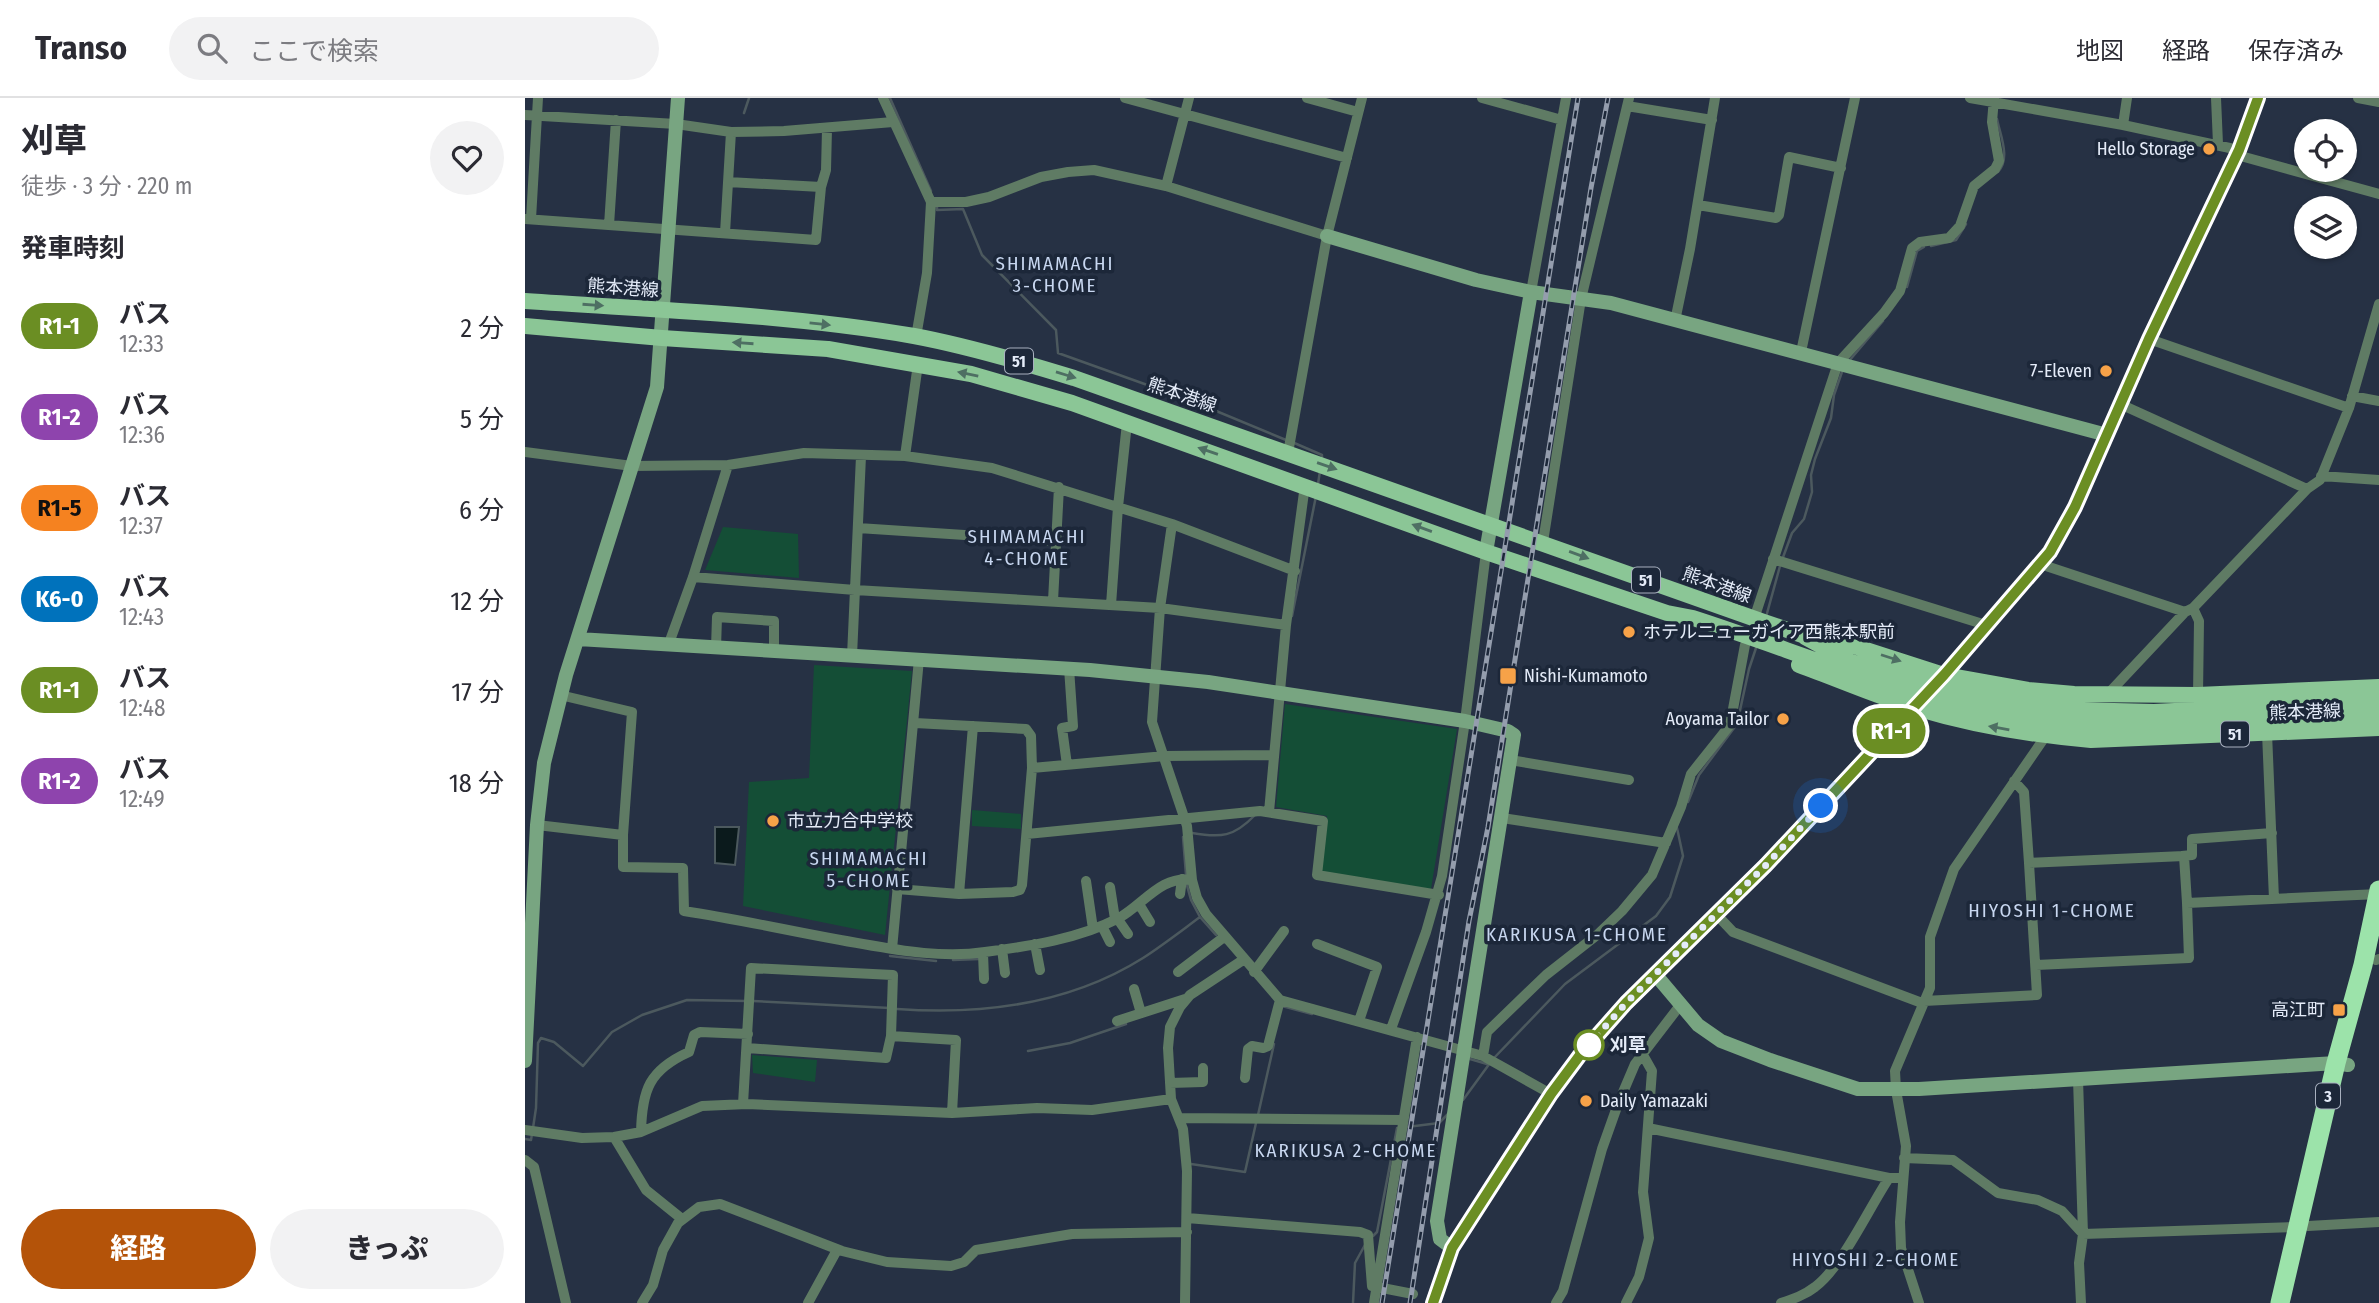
<!DOCTYPE html>
<html lang="ja">
<meta charset="utf-8">
<style>
:root{--surface:#fff;--page:#f2f2f3;--text:#2b2b33;--muted:#7c7c81;--line:#e1e1e2;--accent:#b45309}
body{margin:0;font-family:"Fira Sans Condensed","Noto Sans JP",sans-serif;background:var(--page);color:var(--text);height:100vh;display:flex;flex-direction:column;font-size:26px;white-space:nowrap}
*{box-sizing:border-box;margin:0}
p{font-size:23px;color:var(--muted)}
.icon{flex:none;width:38px;height:38px;fill:none;stroke:currentColor;stroke-width:2;stroke-linecap:round;stroke-linejoin:round}
.map{position:relative;flex:1;overflow:hidden}
.side{display:flex;flex-direction:column;background:var(--surface);width:525px}
.side>*{flex:none}
.badge{padding:0 14px;border-radius:23px;font-size:24px;line-height:46px}
.controls{position:absolute;left:1769px;top:21px;display:grid;gap:14px}
.controls a{display:grid;place-items:center;width:63px;height:63px;border-radius:50%;background:var(--surface);box-shadow:0 2px 5px #0004;font-size:35px}
.you{position:absolute;width:35px;height:35px;margin:-18px;border:5px solid #fff;border-radius:50%;background:#1a73e8;box-shadow:0 0 0 10px #1a73e833}
.map>.badge{position:absolute;translate:-50% -50%;box-shadow:0 0 0 4px #fff}
h2{padding:0 21px;font-size:26px;line-height:63px}
.round{display:grid;place-items:center;flex:none;width:74px;height:74px;border-radius:37px;background:var(--page)}
.head{display:flex;align-items:center;justify-content:space-between;height:119px;padding:0 21px}
h1{font-size:33px;font-weight:800;line-height:52px}
.cta{display:flex;gap:14px;margin-top:auto;padding:14px 21px}
.cta a{flex:1;height:80px;border-radius:42px;background:var(--accent);color:#fff;font-size:28px;font-weight:800;line-height:80px;text-align:center}
.cta a+a{background:var(--page);color:var(--text)}
ul{padding:0;list-style:none}
li{display:flex;align-items:center;gap:21px;height:91px;padding:0 21px}
li div{flex:1}
li b{display:block;font-size:26px}
li em{font-style:normal}
li .badge{min-width:77px;font-weight:700;text-align:center}
header{display:flex;align-items:center;gap:42px;box-sizing:border-box;height:98px;padding:0 35px;background:var(--surface);border-bottom:2px solid var(--line)}
header strong{font-size:33px}
nav{display:flex;gap:38px;margin-inline-start:auto;font-size:24px}
.search{width:490px;height:63px;background:var(--page);display:flex;align-items:center;gap:18px;box-sizing:border-box;padding:0 24px;border-radius:38px;color:var(--muted);font-size:26px}
main{display:flex;flex:1;min-height:0}
.map>svg:first-child{display:block}
.green{fill:#144e36}
.water{fill:#0b1a1c;stroke:#4c595e;stroke-width:2}
.lines{fill:none;stroke-linecap:round;stroke-linejoin:round}
.stream{stroke:#4c595e;stroke-width:2.5}
.street{stroke:#5f7b64;stroke-width:10}
.secondary{stroke:#78a581;stroke-width:14}
.primary{stroke:#8bc696;stroke-width:16}
.highway{stroke:#9ce3aa;stroke-width:19}
.rail-casing{stroke:#949dad;stroke-width:5}
.rail{stroke:#1c2739;stroke-width:2.5;stroke-dasharray:8;stroke-linecap:butt}
.oneway{fill:#4e6f63}
.line-casing{stroke:#fff;stroke-width:16}
.line{stroke:#6b8e23;stroke-width:10}
.walk{stroke:#e4ebf8;stroke-width:7;stroke-dasharray:0 12.6}
.poi-dot{fill:#f7a248;stroke:#1c2739;stroke-width:2.5}
.stop-dot{fill:#fff;stroke:#6b8e23;stroke-width:3.5}
.labels{text-anchor:middle;stroke-width:7;stroke-linejoin:round;paint-order:stroke}
.shield{fill:#1c2739;stroke:#a8b0bf;stroke-width:2}
.shield-label{font-size:16px;font-weight:bold;fill:#e4ebf8}
.poi-label{font-size:18px;fill:#e4ebf8;stroke:#1c2739;text-anchor:end}
.street-label{font-size:18px;fill:#e4ebf8;stroke:#1c2739}
.stop-label{font-size:18px;font-weight:bold;fill:#e4ebf8;stroke:#1c2739;text-anchor:start}
.neighbourhood-label{font-size:19px;letter-spacing:2px;fill:#c8d7f0;stroke:#1c2739}
</style>
<header>
<strong>Transo</strong>
<div class="search"><svg class="icon" aria-label="search" viewBox="0 0 24 24"><circle cx="10" cy="10" r="6"/><path d="M15 15l6 6"/></svg>ここで検索</div>
<nav><a>地図</a><a>経路</a><a>保存済み</a></nav>
</header>
<main>
<section class="side">
<div class="head"><div><h1>刈草</h1><p>徒歩 · 3 分 · 220 m</p></div><a class="round"><svg class="icon" aria-label="heart" viewBox="0 0 24 24"><path d="M12 20l-8-8c-3-5 5-10 8-4 3-6 11-1 8 4z"/></svg></a></div>
<h2>発車時刻</h2>
<ul>
<li><span class="badge" style="background:#6b8e23;color:#fff">R1-1</span><div><b>バス</b><p>12:33</p></div><em>2 分</em></li>
<li><span class="badge" style="background:#8e44ad;color:#fff">R1-2</span><div><b>バス</b><p>12:36</p></div><em>5 分</em></li>
<li><span class="badge" style="background:#f58220;color:#111">R1-5</span><div><b>バス</b><p>12:37</p></div><em>6 分</em></li>
<li><span class="badge" style="background:#0072bc;color:#fff">K6-0</span><div><b>バス</b><p>12:43</p></div><em>12 分</em></li>
<li><span class="badge" style="background:#6b8e23;color:#fff">R1-1</span><div><b>バス</b><p>12:48</p></div><em>17 分</em></li>
<li><span class="badge" style="background:#8e44ad;color:#fff">R1-2</span><div><b>バス</b><p>12:49</p></div><em>18 分</em></li>
</ul>
<div class="cta"><a>経路</a><a>きっぷ</a></div>
</section>
<div class="map">
<svg width="1854" height="1205" viewBox="0 0 1854 1205">
<rect width="100%" height="100%" fill="#263144"/>
<path class="green" d="M 198,429 L 273,436 L 274,480 L 180,472 Z
M 289,567 L 387,573 L 360,837 L 218,808 L 224,684 L 284,680 Z
M 760,606 L 932,631 L 906,791 L 795,775 L 802,718 L 751,709 Z
M 447,712 L 496,716 L 496,731 L 447,728 Z
M 227,957 L 292,962 L 290,984 L 228,975 Z"/>
<path class="water" d="M 190,729 L 214,729 L 210,767 L 190,765 Z"/>
<g class="lines">
<path class="stream" d="M 365,0 L 406,93
M 219,15 L 224,0
M 1472,21 C 1475,37 1486,60 1473,74
M 412,109 L 412,112 L 438,111 L 457,157 L 531,232 L 533,255 L 667,303 L 761,342
M 1406,148 L 1431,142 L 1441,126
M 1382,189 L 1392,153 L 1399,149
M 1324,263 L 1358,223
M 767,344 L 797,357 L 797,360
M 793,386 L 795,373
M 1257,462 L 1267,435 L 1279,421 L 1287,394 L 1286,377 L 1290,361 L 1306,320 L 1309,297 L 1318,271
M 767,518 L 791,398
M 1241,519 L 1255,468
M 1163,704 L 1174,677 L 1212,626 L 1224,571 L 1232,547
M 667,735 C 696,740 709,739 730,717
M 658,739 L 661,777
M 675,819 L 691,837
M 365,858 L 411,863
M 428,862 L 454,861
M 228,903 L 365,910
M 757,908 L 787,916
M 372,911 C 456,917 545,906 618,860 C 638,847 656,833 675,819 L 666,802 L 661,784
M 503,953 L 545,945 L 601,926
M 969,960 L 1040,886 L 1131,818 L 1145,799 L 1158,758 L 1152,730
M 945,961 L 962,966
M 938,1002 L 965,965
M 733,1017 L 749,946
M 882,1029 L 914,1025 L 924,1015
M 8,1030 L 11,1010 L 13,945 L 16,940 L 29,944 L 58,968 L 87,934 L 117,917 L 162,902 L 222,903
M 0,1041 L 6,1042 L 7,1036
M 666,1066 L 720,1074 L 731,1025
M 848,1138 L 852,1134 L 872,1030
M 828,1205 L 830,1165 L 841,1145"/>
<path class="street" d="M 358,0 L 406,104 L 441,104 L 464,99 L 516,79 L 543,74 L 569,72 L 641,88 L 802,138
M 600,0 L 822,60
M 782,0 L 833,14
M 957,0 L 1037,22
M 1445,0 L 1598,27 L 1714,52
M 1691,0 L 1693,46
M 1833,0 L 1854,4
M 1102,8 L 1187,22
M 0,17 L 151,26 L 206,34 L 259,33 L 368,24
M 1598,27 L 1602,0
M 1712,57 L 1854,96
M 203,84 L 296,89
M 641,88 L 664,0
M 1173,107 L 1251,120 L 1254,117 L 1264,59 L 1316,70
M 0,121 L 291,142 L 296,89 L 301,72 L 302,31
M 6,121 L 13,0
M 84,127 L 91,22
M 200,135 L 206,34
M 1006,194 L 1041,0
M 1150,223 L 1165,151 L 1190,0
M 391,239 L 402,175 L 406,104
M 1624,241 L 1824,310
M 1276,254 L 1330,0
M 1827,298 L 1854,303
M 1595,306 L 1782,391
M 0,354 L 107,368 L 203,367 L 279,355 L 380,358 L 467,370 L 647,426 L 770,473
M 763,355 L 802,138 L 837,0
M 380,358 L 393,266
M 1796,378 L 1854,382
M 647,426 L 635,510 L 627,624 L 662,728 L 667,782 L 672,800 L 681,816 L 755,902 L 958,958 L 1026,996
M 333,430 L 531,443
M 1018,444 L 1056,201 L 1104,0
M 1248,461 L 1461,527
M 1515,466 L 1660,514
M 168,479 L 330,492 L 635,510 L 761,527
M 528,503 L 534,389
M 586,507 L 593,409 L 602,325
M 1668,510 L 1674,523 L 1673,597
M 1229,521 L 1313,265 L 1359,215 L 1375,193 L 1387,150 L 1395,144 L 1424,140 L 1435,128 L 1449,88 L 1470,71 L 1474,63 L 1467,24 L 1469,0
M 143,548 L 168,479 L 203,367
M 191,550 L 192,519 L 249,523 L 249,553
M 327,558 L 336,358
M 35,597 L 107,614 L 98,737 L 98,769 L 158,770 L 159,813 C 219,822 278,836 338,846 C 377,853 420,860 460,854 C 506,848 553,841 594,820 C 619,806 636,777 667,782
M 1582,597 L 1660,514 L 1668,510 L 1782,391 L 1795,382 L 1824,310 L 1854,206
M 1742,635 L 1749,801
M 985,662 L 1104,682
M 542,667 L 537,630 L 548,628 L 544,570
M 507,670 L 640,658 L 749,657
M 1489,683 L 1499,694 L 1504,765 L 1659,758 L 1662,805 L 1854,796
M 744,714 L 761,527 L 780,387
M 977,720 L 1141,745
M 12,727 L 98,737
M 502,736 L 735,713 L 798,723 L 792,777 L 914,797
M 1657,758 L 1667,757 L 1667,741 L 1747,735
M 561,783 L 568,831
M 585,789 L 590,821
M 372,791 L 434,796 L 488,794 L 495,792 L 497,787 L 507,670 L 506,638 L 501,631 L 390,625
M 434,796 L 448,628
M 655,796 L 657,781
M 614,806 L 625,824
M 1191,816 L 1208,834 L 1397,905
M 592,820 L 603,836
M 577,828 L 585,844
M 510,846 L 515,872
M 792,846 L 852,869 L 834,923
M 367,851 L 394,561
M 477,851 L 480,875
M 458,855 L 459,881
M 1851,862 L 1854,861
M 1511,867 L 1664,860 L 1662,805
M 653,874 L 699,839
M 729,874 L 759,833
M 609,891 L 616,915
M 1399,903 L 1512,897 L 1504,765
M 592,923 L 660,901
M 866,931 L 901,834 L 917,778 L 940,623 L 961,454
M 366,938 L 431,942 L 427,1015
M 958,958 L 962,934 L 1021,877 L 1072,837 L 1097,813 L 1127,777 L 1156,709 L 1166,676 L 1205,627 L 1220,547
M 720,980 L 723,951 L 727,948 L 738,950 L 743,948 L 755,902
M 1553,981 L 1558,1136 L 1554,1165 L 1556,1205
M 645,985 L 678,984 L 678,970
M 218,1006 L 226,870 L 368,877 L 366,938 L 361,960 L 222,950
M 654,1020 L 877,1022
M 1123,1030 L 1364,1080 L 1377,1080
M 0,1032 L 57,1040 L 89,1039 L 116,1034 L 177,1008 L 222,1006 L 427,1015 L 512,1010 L 567,1012 L 646,1001
M 116,1034 C 117,992 124,972 164,954 L 169,937 L 175,934 L 223,936
M 89,1039 L 121,1092 L 157,1121
M 1379,1060 L 1428,1062 L 1473,1095 L 1513,1102 L 1537,1113 L 1558,1136 L 1772,1129
M 0,1062 L 9,1069 L 41,1205
M 662,1120 L 835,1134 L 843,1137 L 847,1188 L 888,1196
M 1783,1128 L 1854,1124
M 117,1205 L 128,1187 L 138,1152 L 153,1125 L 174,1109 L 195,1106 L 317,1153 L 362,1164 L 426,1168 L 439,1164 L 451,1152 L 547,1136 L 662,1134
M 283,1205 L 312,1152
M 660,1205 L 662,1073 L 658,1031 L 646,1001 L 643,950 L 645,929 L 655,909 L 665,897 L 718,862
M 849,1205 L 892,939
M 1031,1205 L 1038,1193 L 1077,1051 L 1093,1006 L 1110,966 L 1156,906
M 1101,1205 L 1114,1179 L 1124,1140 L 1118,1094 L 1127,973 L 1118,957
M 1256,1205 C 1268,1201 1280,1197 1290,1189 C 1317,1169 1344,1110 1364,1080
M 1394,1205 L 1376,1150 L 1375,1124 L 1381,1048 L 1371,992 L 1370,973 L 1405,890 L 1405,839 L 1429,771 L 1520,639"/>
<path class="secondary" d="M 802,138 L 951,182 L 1006,194 L 1086,205 L 1582,337
M 961,454 L 1006,194
M 53,541 L 565,572 L 683,584 L 755,595 L 940,623 L 983,633 L 989,637 L 912,1123 L 915,1141 L 927,1150
M 1413,583 L 1525,454 L 1550,409 L 1624,241 L 1714,52 L 1733,0
M 1130,876 L 1173,927 L 1196,943 L 1245,962 L 1333,991 L 1394,991 L 1811,965 L 1823,967
M 0,963 L 12,727 L 19,665 L 41,577 L 132,289 L 153,0
M 908,1205 L 927,1150 L 1026,996 L 1055,957 L 1101,905 L 1241,767 L 1394,602"/>
<path class="primary" d="M 0,203 C 129,212 261,216 389,238 C 443,248 497,264 549,280 L 1239,524 L 1277,537 L 1294,538 L 1329,548 L 1419,577 L 1503,592 L 1549,596 L 1673,597 L 1854,589
M 0,228 L 137,240 L 303,251 L 446,276 L 547,305 L 961,454 L 1142,515 L 1168,520 C 1277,555 1384,602 1498,620 C 1612,637 1739,622 1854,616
M 1280,539 L 1326,564 L 1409,587 L 1500,606 L 1548,612 L 1629,614 L 1854,603
M 1274,567 C 1313,581 1351,598 1391,610 C 1448,627 1506,637 1566,642 L 1854,630"/>
<path class="highway" d="M 1755,1205 L 1811,965 L 1838,867 L 1854,792"/>
<g class="rail-casing">
<path id="rail" d="M 857,1205 L 1053,0
M 885,1205 L 944,823 L 963,729 L 1066,90 L 1083,0"/>
</g>
<use href="#rail" class="rail"/>
</g>
<defs><path id="oneway-solid" d="M-6-.8H1V-3.2L6.5 0L1 3.2V.8H-6Z" transform="scale(1.75)"/></defs>
<g class="oneway">
<use href="#oneway-solid" transform="translate(68 207) rotate(4)"/>
<use href="#oneway-solid" transform="translate(295 226) rotate(6)"/>
<use href="#oneway-solid" transform="translate(218 245) rotate(-176)"/>
<use href="#oneway-solid" transform="translate(443 276) rotate(-168)"/>
<use href="#oneway-solid" transform="translate(541 277) rotate(17)"/>
<use href="#oneway-solid" transform="translate(683 353) rotate(-161)"/>
<use href="#oneway-solid" transform="translate(802 368) rotate(19)"/>
<use href="#oneway-solid" transform="translate(897 430) rotate(-160)"/>
<use href="#oneway-solid" transform="translate(1054 457) rotate(20)"/>
<use href="#oneway-solid" transform="translate(1366 560) rotate(18)"/>
<use href="#oneway-solid" transform="translate(1474 630) rotate(-170)"/>
</g>
<g class="lines">
<g class="line-casing">
<path id="line" d="M 908,1205 L 927,1150 L 1026,996 L 1055,957 L 1101,905 L 1241,767 L 1419,577 L 1525,454 L 1550,409 L 1624,241 L 1714,52 L 1733,0"/>
</g>
<use href="#line" class="line"/>
<path class="walk" d="M 1064,947 L 1101,905 L 1241,767 L 1296,708"/>
</g>
<g class="poi-dot">
<circle cx="1684" cy="51" r="7"/>
<circle cx="1581" cy="273" r="7"/>
<circle cx="1104" cy="534" r="7"/>
<rect x="974" y="569" width="18" height="18" rx="3.5"/>
<circle cx="1258" cy="621" r="7"/>
<circle cx="248" cy="723" r="7"/>
<rect x="1807" y="905" width="14" height="14" rx="3.5"/>
<circle cx="1061" cy="1003" r="7"/>
</g>
<circle class="stop-dot" cx="1064" cy="947" r="14"/>
<g class="labels">
<g class="shield">
<rect x="480" y="250.5" width="28" height="25" rx="5"/>
<rect x="1107" y="469.5" width="28" height="25" rx="5"/>
<rect x="1696" y="623.5" width="28" height="25" rx="5"/>
<rect x="1791" y="985.5" width="24" height="25" rx="5"/>
</g>
<g class="shield-label">
<text x="494" y="269">51</text>
<text x="1121" y="488">51</text>
<text x="1710" y="642">51</text>
<text x="1803" y="1004">3</text>
</g>
<g class="poi-label">
<text x="1670" y="57">Hello Storage</text>
<text x="1567" y="279">7-Eleven</text>
<text x="1118" y="540" text-anchor="start">ホテルニューガイア西熊本駅前</text>
<text x="999" y="584" text-anchor="start">Nishi-Kumamoto</text>
<text x="1244" y="627">Aoyama Tailor</text>
<text x="262" y="729" text-anchor="start">市立力合中学校</text>
<text x="1800" y="918">高江町</text>
<text x="1075" y="1009" text-anchor="start">Daily Yamazaki</text>
</g>
<g class="street-label">
<text transform="translate(98 190) rotate(4)" y="6">熊本港線</text>
<text transform="translate(657 297) rotate(19)" y="6">熊本港線</text>
<text transform="translate(1192 487) rotate(20)" y="6">熊本港線</text>
<text transform="translate(1780 614) rotate(-2)" y="6">熊本港線</text>
</g>
<g class="stop-label">
<text x="1085" y="953">刈草</text>
</g>
<g class="neighbourhood-label">
<text x="530" y="172">SHIMAMACHI<tspan x="530" dy="22">3-CHOME</tspan></text>
<text x="502" y="445">SHIMAMACHI<tspan x="502" dy="22">4-CHOME</tspan></text>
<text x="344" y="767">SHIMAMACHI<tspan x="344" dy="22">5-CHOME</tspan></text>
<text x="1527" y="819">HIYOSHI 1-CHOME</text>
<text x="1052" y="843">KARIKUSA 1-CHOME</text>
<text x="821" y="1059">KARIKUSA 2-CHOME</text>
<text x="1351" y="1168">HIYOSHI 2-CHOME</text>
</g>
</g>
</svg>
<div class="controls">
<a><svg class="icon" aria-label="locate" viewBox="0 0 24 24"><circle cx="12" cy="12" r="6"/><path d="M12 2v4M12 18v4M2 12h4M18 12h4"/></svg></a>
<a><svg class="icon" aria-label="layers" viewBox="0 0 24 24"><path d="M12 4l9 5-9 5-9-5zM3 14l9 5 9-5"/></svg></a>
</div>
<div class="you" style="left:1296px;top:708px"></div>
<b class="badge" style="left:1366px;top:633px;background:#6b8e23;color:#fff">R1-1</b>
</div>
</main>
